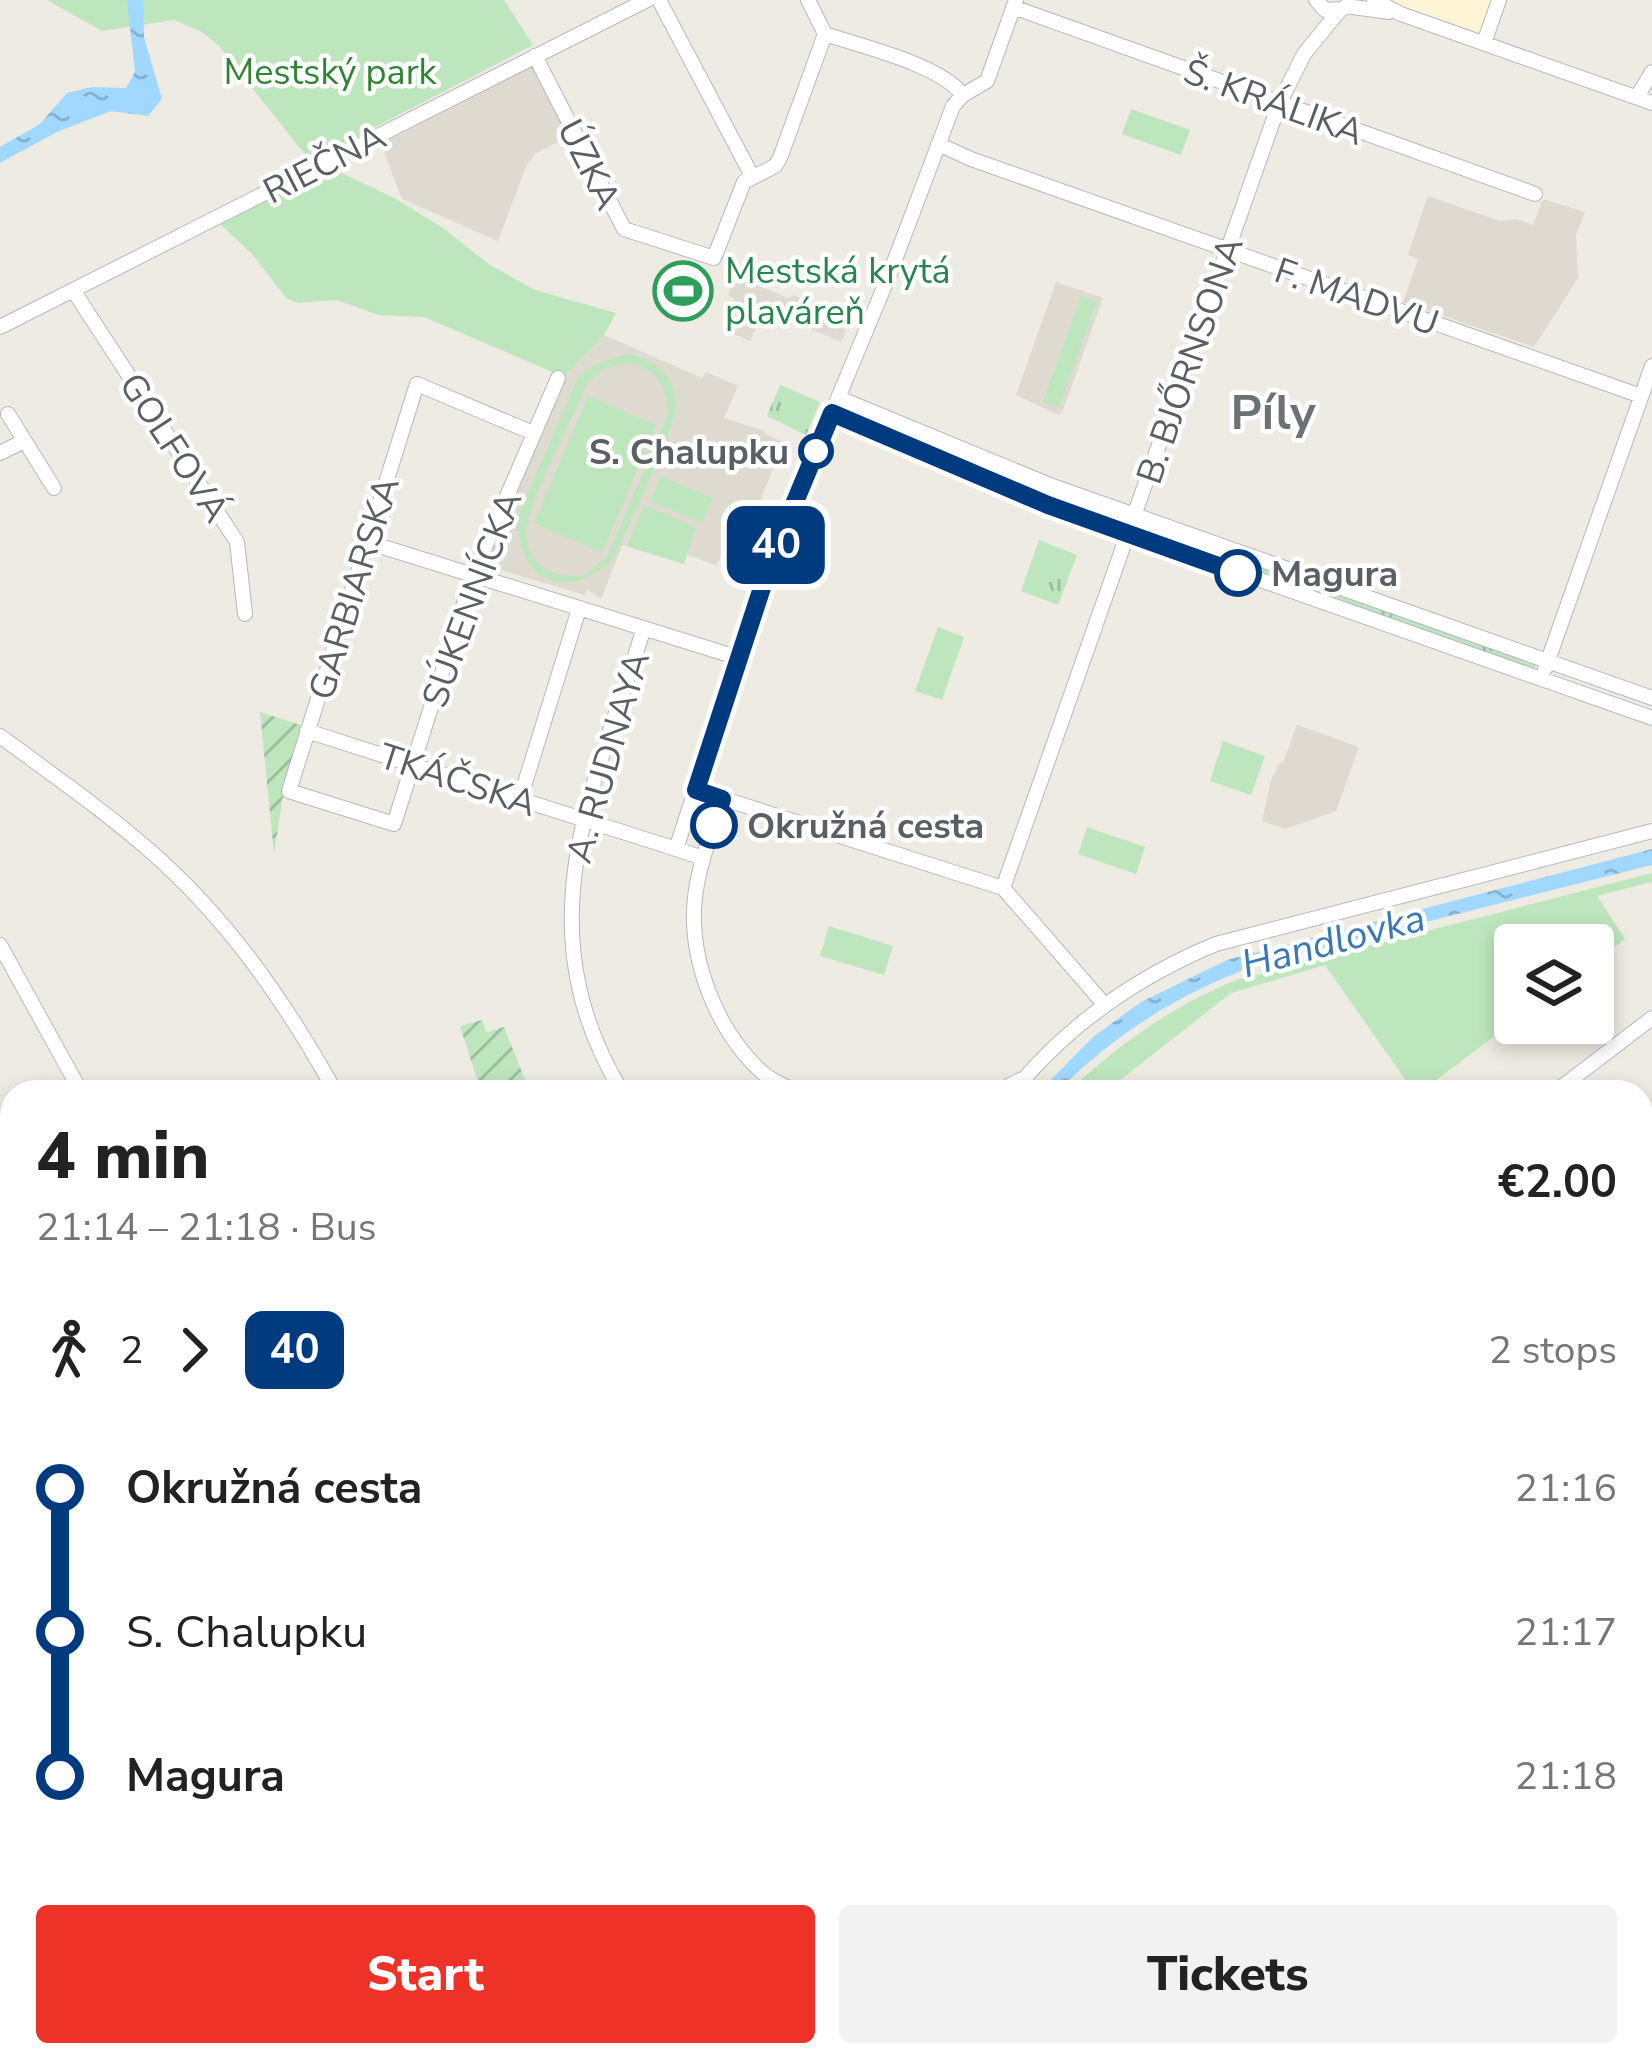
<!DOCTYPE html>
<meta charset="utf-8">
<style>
:root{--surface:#fff;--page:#f2f2f2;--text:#222;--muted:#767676;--accent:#ee3227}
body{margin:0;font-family:"Nunito Sans",sans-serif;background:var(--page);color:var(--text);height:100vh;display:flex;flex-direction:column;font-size:45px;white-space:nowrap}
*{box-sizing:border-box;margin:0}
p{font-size:39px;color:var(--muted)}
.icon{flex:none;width:66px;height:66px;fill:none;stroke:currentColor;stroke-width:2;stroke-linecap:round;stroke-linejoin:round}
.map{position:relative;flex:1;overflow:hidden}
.details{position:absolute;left:0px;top:1080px;width:1653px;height:987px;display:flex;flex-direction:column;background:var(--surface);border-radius:36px 36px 0 0;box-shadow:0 6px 18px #0003}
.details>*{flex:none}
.badge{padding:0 24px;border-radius:18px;font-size:42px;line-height:78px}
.fabs{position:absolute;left:1494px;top:924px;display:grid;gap:24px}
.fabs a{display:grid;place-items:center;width:120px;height:120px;border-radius:12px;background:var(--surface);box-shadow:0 6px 18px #0003;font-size:60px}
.map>.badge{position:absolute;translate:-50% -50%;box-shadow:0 0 0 6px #fff}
.legs{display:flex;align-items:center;gap:18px;height:132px;padding:0 36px;font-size:39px}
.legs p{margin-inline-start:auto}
.summary{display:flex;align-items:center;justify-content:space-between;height:204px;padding:0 36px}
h1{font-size:66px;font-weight:800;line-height:90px}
.primary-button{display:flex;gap:24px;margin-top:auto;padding:24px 36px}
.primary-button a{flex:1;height:138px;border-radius:12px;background:var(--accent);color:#fff;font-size:48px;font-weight:800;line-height:138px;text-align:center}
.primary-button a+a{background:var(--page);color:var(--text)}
ul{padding:0 36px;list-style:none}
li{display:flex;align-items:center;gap:42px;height:144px;font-size:45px}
li i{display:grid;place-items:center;width:18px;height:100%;margin:0 15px;background:currentColor}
li i::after{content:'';width:30px;height:30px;margin:-15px;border:9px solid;border-radius:50%;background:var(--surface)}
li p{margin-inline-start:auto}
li:first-child i{background:linear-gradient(#0000 50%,currentColor 0)}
li:last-child i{background:linear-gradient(currentColor 50%,#0000 0)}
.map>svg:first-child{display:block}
.commercial{fill:#fff4d6}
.industrial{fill:url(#industrial-furrows)}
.education{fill:#dedad0}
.grass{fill:url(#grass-tufts)}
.forest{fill:url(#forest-crowns)}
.park{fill:#bee6bd;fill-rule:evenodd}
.garden{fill:url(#garden-furrows)}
.water{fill:url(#water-ripples)}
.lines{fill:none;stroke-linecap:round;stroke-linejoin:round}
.stream{stroke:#a1d8ff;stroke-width:3}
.minor-casing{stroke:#b5b8bd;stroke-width:16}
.minor{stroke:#fff;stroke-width:14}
.rail-casing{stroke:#b3b4b4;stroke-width:8}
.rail{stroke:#fff;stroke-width:3;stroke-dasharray:9;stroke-linecap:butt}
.line-1-casing{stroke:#fff;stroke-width:27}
.line-1{stroke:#003b80;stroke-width:18}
.stop-1-dot{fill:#fff;stroke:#003b80;stroke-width:6}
.labels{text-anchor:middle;stroke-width:9;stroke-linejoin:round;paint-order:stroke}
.park-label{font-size:36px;fill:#318433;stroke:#fff}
.street-label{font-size:36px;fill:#5a5f63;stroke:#fff}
.leisure-label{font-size:36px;fill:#27864d;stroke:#fff;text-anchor:start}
.stop-label{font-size:36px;font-weight:bold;fill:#5a5f63;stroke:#fff;text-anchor:start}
.water-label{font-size:39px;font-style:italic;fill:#3a78b4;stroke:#fff}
.district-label{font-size:48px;font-weight:bold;fill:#6b7175;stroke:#fff}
</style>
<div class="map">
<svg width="1652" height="2065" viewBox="0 0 1652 2065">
<defs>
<pattern id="industrial-furrows" width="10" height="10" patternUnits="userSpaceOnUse" patternTransform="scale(3)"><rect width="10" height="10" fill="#deddd7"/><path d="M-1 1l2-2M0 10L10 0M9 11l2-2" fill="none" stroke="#b7b6b2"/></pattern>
<pattern id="grass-tufts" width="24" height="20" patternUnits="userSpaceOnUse" patternTransform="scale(3)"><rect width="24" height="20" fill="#bee6bd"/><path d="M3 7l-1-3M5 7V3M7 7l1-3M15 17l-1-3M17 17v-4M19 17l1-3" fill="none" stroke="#9dbe9d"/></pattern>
<pattern id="forest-crowns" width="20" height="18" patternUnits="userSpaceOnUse" patternTransform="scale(3)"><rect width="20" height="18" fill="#bee6bd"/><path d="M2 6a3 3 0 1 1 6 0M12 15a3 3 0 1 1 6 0" fill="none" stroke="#9dbe9d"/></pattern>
<pattern id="garden-furrows" width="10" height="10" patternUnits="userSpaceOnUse" patternTransform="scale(3)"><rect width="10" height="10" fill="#bee6bd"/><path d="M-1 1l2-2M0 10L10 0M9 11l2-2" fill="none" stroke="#9dbe9d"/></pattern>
<pattern id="water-ripples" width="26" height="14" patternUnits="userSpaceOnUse" patternTransform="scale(3)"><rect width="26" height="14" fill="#a1d8ff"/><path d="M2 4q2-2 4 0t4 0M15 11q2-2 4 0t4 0" fill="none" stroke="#86b2d2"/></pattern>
</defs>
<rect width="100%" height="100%" fill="#eeebe2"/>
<path class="commercial" d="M 1366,0 L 1498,0 L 1483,43 Z"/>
<path class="industrial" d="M 5,1284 L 12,1284 L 12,2055 L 72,2055 L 73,2065 L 0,2065 L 0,1290 Z
M 1652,1381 L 1652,2065 L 1643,2065 L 1637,2055 L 1641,2055 L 1641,1392 Z"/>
<path class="education" d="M 533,66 L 569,136 L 536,153 L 527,164 L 498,241 L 402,199 L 381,144 Z
M 1431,197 L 1500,221 L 1516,219 L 1533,225 L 1543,199 L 1585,212 L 1576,235 L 1578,278 L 1534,347 L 1403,302 L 1418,259 L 1408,255 L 1427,198 Z
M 736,276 L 790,299 L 792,295 L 801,298 L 820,310 L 823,304 L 843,313 L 842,328 L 846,330 L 841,342 L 765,309 L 750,341 L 723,329 L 735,299 L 728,295 Z
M 1056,282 L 1103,298 L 1062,413 L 1058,415 L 1016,395 Z
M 604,335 L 702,378 L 706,372 L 738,386 L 724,418 L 765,431 L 765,434 L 783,442 L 752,522 L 748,522 L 739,541 L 730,538 L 716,565 L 687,555 L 684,564 L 622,545 L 601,599 L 587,589 L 585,595 L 483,565 L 564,377 Z
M 1297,725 L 1359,747 L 1336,811 L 1285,829 L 1262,821 L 1271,781 L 1280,762 L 1283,763 Z"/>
<path class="grass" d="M 780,385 L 820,402 L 806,435 L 767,416 Z
M 1145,523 L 1537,662 L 1533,672 L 1141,534 Z
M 1039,540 L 1077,555 L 1058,605 L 1021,591 Z"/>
<path class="forest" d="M 72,2055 L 281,2055 L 266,2065 L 73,2065 Z"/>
<path class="park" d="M 47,0 L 504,0 L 533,45 L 310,161 L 219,46 L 202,32 L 174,20 L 102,31 Z
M 1131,109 L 1190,130 L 1181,155 L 1122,134 Z
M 329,167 L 396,199 L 443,228 L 490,265 L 535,290 L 616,313 L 604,335 L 564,377 L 424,317 L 378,315 L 337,300 L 298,303 L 286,298 L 252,254 L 219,223 Z
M 1081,296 L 1097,301 L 1059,407 L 1043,402 Z
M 628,354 C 653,358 677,377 676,405 C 675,433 628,525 614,557 C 592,584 548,597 526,559 C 520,548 520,534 515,523 L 579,375 L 601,362 ZM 626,363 C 655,365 668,387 668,414 L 608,555 L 585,575 C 556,580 526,566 526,532 C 527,506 575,413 588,383 L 602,370 Z
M 588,396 L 656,425 L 602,553 L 534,523 Z
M 661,476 L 713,498 L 702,523 L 650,501 Z
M 644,505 L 696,527 L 684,564 L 627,546 Z
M 938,627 L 964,637 L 942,700 L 915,691 Z
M 1223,741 L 1265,756 L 1251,795 L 1210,781 Z
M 1087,827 L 1145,847 L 1136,874 L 1078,854 Z
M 1652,873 L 1652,882 L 1597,896 L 1625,939 L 1593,963 L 1593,945 L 1515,945 L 1515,1021 L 1420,1092 L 1414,1092 L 1325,965 L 1231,993 L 1105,1092 L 1067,1092 C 1119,1045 1171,1006 1237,980 Z
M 829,926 L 893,946 L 884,975 L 820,956 Z"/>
<path class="garden" d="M 260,712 L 304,726 L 283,795 L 274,854 Z
M 482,1020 L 486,1032 L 504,1027 L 530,1092 L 481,1092 L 460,1026 Z"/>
<path class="water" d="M 127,0 L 143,0 L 144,37 L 162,99 L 148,116 L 111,111 L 57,132 L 0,163 L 0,147 L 40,124 L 67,93 L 92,87 L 126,88 L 135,72 Z
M 1652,849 L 1652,865 L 1259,964 C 1180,993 1117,1032 1057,1092 L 1039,1092 L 1093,1037 L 1141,1002 L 1227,960 Z"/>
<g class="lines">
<path class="stream" d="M 379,2055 L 383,2065
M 1630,2055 L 1635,2065"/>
<g class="minor-casing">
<path id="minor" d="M 659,0 L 752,176
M 808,0 L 825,34 C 863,47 939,64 963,95
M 1316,0 L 1325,10 L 1342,9
M 1374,0 L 1401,14 L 1652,103
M 1346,6 L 1389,12
M 1013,7 L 1535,194
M 1484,43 L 1499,0
M 535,56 L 624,229 L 714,258 L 744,182 L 775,166 L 780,158 L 825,34
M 1637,97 L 1652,72
M 938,144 L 971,159 L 1641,396
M 73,290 L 237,542 L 245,614
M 0,327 L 647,0
M 839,398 L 1050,485 L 1652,698
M 832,413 L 1048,505 L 1652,718
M 8,414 L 54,488
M 533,433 L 417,384 L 289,791 L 394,824 L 473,575 L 558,378
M 0,453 L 24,441
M 367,542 L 736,657
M 1545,669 L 1652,366
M 307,731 L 676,849
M 0,736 C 50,773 102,809 149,850 C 225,916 282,997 331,1084 L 324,1092
M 696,790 L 1003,888 L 1104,1004
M 520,799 L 579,609
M 722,799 C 712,831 699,864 695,897 C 688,959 717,1032 763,1073 C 772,1081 785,1086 796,1092
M 703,858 L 676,849 L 772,557 L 890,273 L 953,106 L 963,95 L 987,81 L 1016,0
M 1003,888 L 1279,104 L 1304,54 L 1340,10
M 0,945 L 81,1092
M 622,1092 C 523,928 592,793 644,628
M 997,1092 L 1020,1080
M 1013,1092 C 1066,1026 1138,976 1216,944 L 1652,831
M 1555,1092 L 1652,1018
M 1641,1581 L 1652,1553
M 0,1665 L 12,1665
M 0,1695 L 12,1694
M 23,2065 L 32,2055"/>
</g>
<use href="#minor" class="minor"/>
<g class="rail-casing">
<path id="rail" d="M 1641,1293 L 1652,1285
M 1641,1362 L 1652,1352
M 1641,1498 L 1652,1498
M 635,2065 L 648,2055
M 744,2065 L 757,2055"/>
</g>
<use href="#rail" class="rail"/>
</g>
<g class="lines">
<g class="line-1-casing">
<path id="line-1" d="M 714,825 L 722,799 L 696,790 L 772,557 L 832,413 L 1048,505 L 1238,573"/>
</g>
<use href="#line-1" class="line-1"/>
</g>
<defs>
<g id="stadium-ring" transform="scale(3)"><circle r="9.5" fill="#fff" stroke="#2e9e5b" stroke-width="1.5"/><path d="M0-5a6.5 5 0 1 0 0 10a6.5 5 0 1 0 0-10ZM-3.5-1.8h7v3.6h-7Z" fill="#2e9e5b"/></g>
</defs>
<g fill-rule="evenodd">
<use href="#stadium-ring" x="683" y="291"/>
</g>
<g class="stop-1-dot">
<circle cx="816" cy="451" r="15"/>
<circle cx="1238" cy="573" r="21"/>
<circle cx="714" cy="825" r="21"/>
</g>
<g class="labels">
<g class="park-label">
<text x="330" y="84">Mestský park</text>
</g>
<g class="street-label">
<text transform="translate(1274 101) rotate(20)" y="13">Š. KRÁLIKA</text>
<text transform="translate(324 163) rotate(-27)" y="13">RIEČNA</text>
<text transform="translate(590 164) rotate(63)" y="13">ÚZKA</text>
<text transform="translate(1357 296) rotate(19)" y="13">F. MADVU</text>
<text transform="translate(1189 360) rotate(-71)" y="13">B. BJŐRNSONA</text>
<text transform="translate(175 447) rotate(57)" y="13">GOLFOVÁ</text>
<text transform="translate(353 588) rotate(-73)" y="13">GARBIARSKA</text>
<text transform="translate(471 599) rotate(-70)" y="13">SÚKENNÍCKA</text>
<text transform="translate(607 757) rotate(-74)" y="13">A. RUDNAYA</text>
<text transform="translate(458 779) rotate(18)" y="13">TKÁČSKA</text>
</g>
<g class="leisure-label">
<text x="725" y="283">Mestská krytá<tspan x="725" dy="41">plaváreň</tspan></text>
</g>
<g class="stop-label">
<text x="789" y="464" text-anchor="end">S. Chalupku</text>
<text x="1271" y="586">Magura</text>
<text x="747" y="838">Okružná cesta</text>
</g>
<g class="water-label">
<text transform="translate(1333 940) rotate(-15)" y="14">Handlovka</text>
</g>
<g class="district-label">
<text x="1273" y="429">Píly</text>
</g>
</g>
</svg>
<div class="fabs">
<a><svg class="icon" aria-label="layers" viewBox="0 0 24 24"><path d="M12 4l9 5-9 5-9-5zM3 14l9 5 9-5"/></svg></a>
</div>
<b class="badge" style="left:776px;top:545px;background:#003b80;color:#fff">40</b>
<section class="details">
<div class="summary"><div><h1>4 min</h1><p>21:14 – 21:18 · Bus</p></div><b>€2.00</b></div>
<div class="legs"><svg class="icon" aria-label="walk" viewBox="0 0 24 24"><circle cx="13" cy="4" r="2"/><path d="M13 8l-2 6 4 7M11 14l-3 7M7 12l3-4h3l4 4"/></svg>2<svg class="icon" aria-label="forward" viewBox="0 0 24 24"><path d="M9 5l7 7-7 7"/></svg><b class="badge" style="background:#003b80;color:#fff">40</b><p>2 stops</p></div>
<ul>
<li><i style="color:#003b80"></i><b>Okružná cesta</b><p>21:16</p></li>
<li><i style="color:#003b80"></i><span>S. Chalupku</span><p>21:17</p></li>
<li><i style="color:#003b80"></i><b>Magura</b><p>21:18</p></li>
</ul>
<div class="primary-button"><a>Start</a><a>Tickets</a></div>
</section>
</div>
